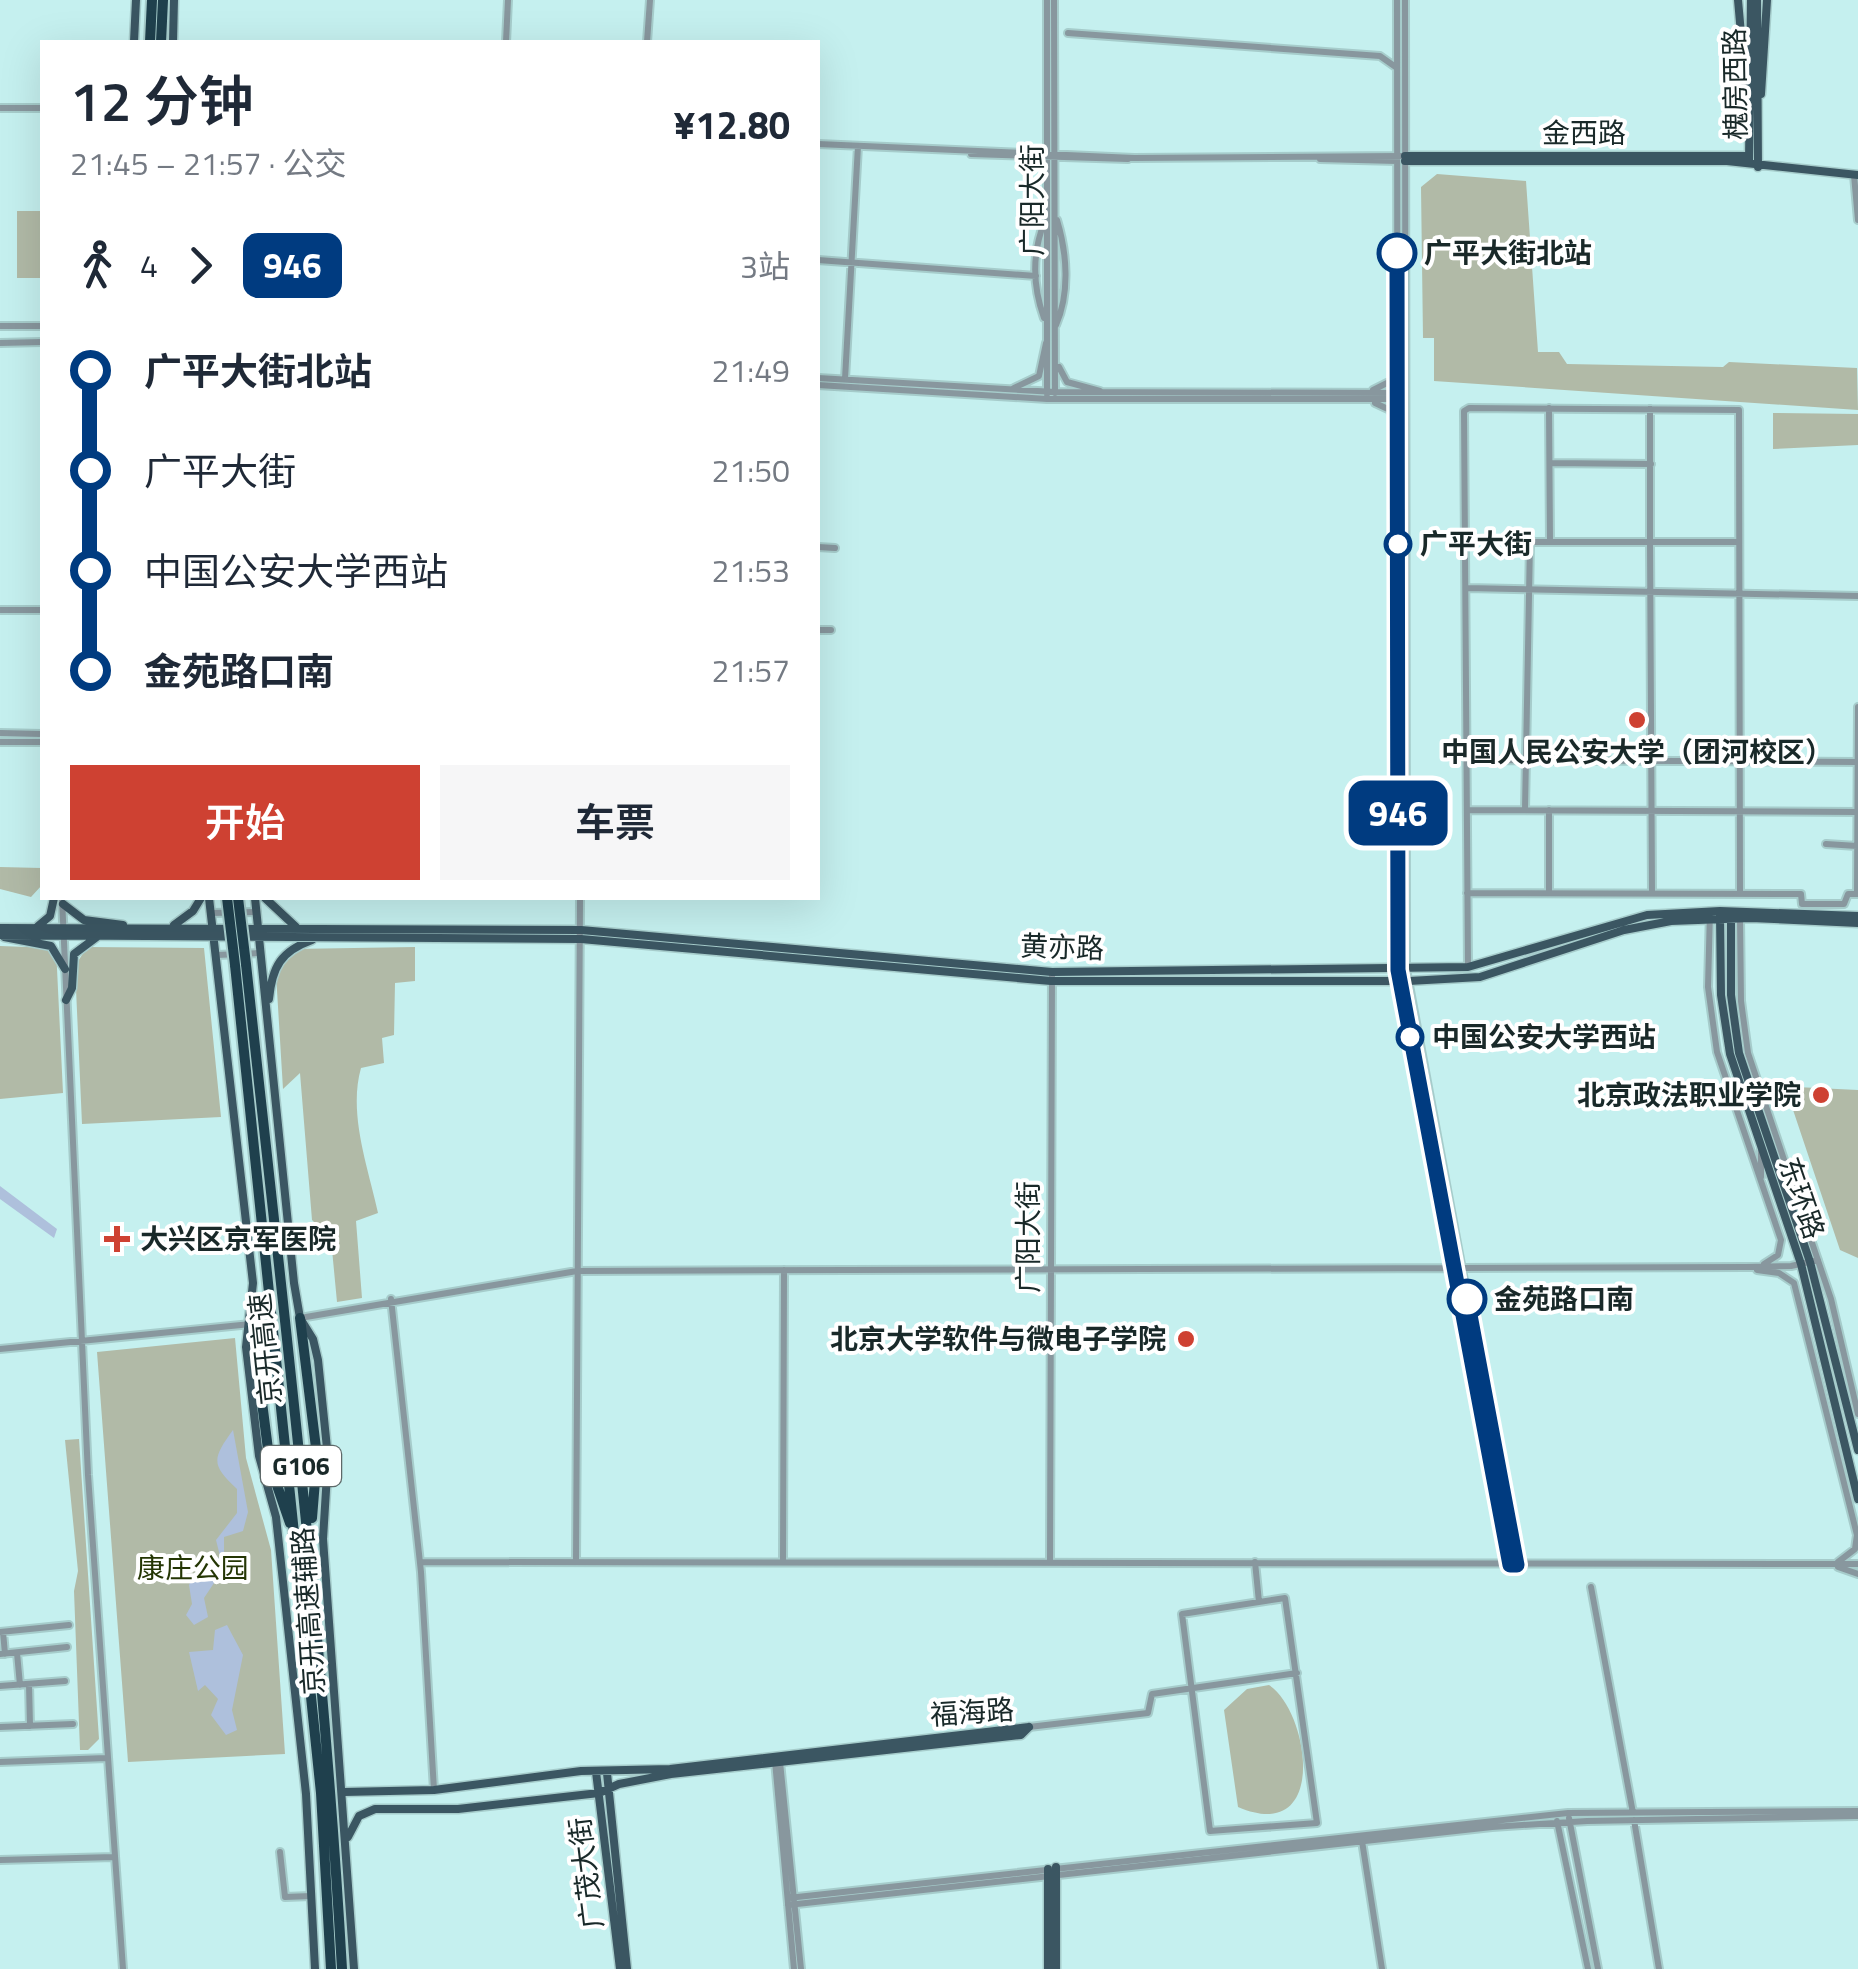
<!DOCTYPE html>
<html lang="zh">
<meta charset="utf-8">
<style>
:root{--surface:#fff;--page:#f6f6f7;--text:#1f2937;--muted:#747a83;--accent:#ce4132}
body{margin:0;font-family:"Titillium Web","Noto Sans SC",sans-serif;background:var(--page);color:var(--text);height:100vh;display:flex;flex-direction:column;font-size:38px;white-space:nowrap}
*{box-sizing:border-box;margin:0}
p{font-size:32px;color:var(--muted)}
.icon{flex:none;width:55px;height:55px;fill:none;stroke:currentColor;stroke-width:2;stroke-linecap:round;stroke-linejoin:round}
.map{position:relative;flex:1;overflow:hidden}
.sheet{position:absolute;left:40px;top:40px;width:780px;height:860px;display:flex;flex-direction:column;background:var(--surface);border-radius:0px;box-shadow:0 10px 40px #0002}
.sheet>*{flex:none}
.badge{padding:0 20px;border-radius:15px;font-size:35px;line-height:65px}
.map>.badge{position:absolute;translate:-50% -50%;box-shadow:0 0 0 5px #fff}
.legs{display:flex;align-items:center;gap:15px;height:110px;padding:0 30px;font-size:32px}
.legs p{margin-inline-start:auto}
.head{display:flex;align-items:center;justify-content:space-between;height:170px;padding:0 30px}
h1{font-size:55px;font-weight:600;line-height:75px}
.action{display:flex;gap:20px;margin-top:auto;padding:20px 30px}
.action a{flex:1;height:115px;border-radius:0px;background:var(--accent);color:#fff;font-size:40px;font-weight:600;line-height:115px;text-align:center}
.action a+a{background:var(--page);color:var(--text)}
ul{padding:0 30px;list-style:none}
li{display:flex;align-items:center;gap:35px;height:100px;font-size:38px}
li i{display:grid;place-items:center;width:15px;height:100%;margin:0 12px;background:currentColor}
li i::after{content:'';width:25px;height:25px;margin:-12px;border:8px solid;border-radius:50%;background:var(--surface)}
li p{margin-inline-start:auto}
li:first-child i{background:linear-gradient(#0000 50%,currentColor 0)}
li:last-child i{background:linear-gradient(currentColor 50%,#0000 0)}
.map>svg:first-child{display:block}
.green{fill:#b1baa7}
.water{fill:#aec0dc}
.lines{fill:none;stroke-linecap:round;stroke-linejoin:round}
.minor-casing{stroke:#a6cccb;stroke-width:10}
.major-casing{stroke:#a6cccb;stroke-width:11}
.highway-casing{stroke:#a6cccb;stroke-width:14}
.minor{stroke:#88979e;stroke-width:6}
.major{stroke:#3b5662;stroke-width:8}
.highway{stroke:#1f404d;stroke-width:10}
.highway-bridge-casing{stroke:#a6cccb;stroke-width:14;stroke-linecap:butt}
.highway-bridge{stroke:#1f404d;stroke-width:10}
.line-1-casing{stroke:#fff;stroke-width:22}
.line-1{stroke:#003b80;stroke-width:15}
.stop-1-dot{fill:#fff;stroke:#003b80;stroke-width:5}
.poi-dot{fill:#ce4132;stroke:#fff;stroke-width:4}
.labels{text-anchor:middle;stroke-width:8;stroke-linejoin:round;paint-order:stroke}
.shield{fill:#fff;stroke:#5e6969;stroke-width:2.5}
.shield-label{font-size:25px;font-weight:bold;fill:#192929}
.street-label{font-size:28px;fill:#192929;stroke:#fff}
.stop-label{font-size:28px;font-weight:bold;fill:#192929;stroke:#fff;text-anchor:start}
.poi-label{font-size:28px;font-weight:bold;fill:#192929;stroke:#fff;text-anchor:end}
.park-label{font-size:28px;fill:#243604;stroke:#fff}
</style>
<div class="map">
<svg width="1858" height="1969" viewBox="0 0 1858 1969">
<rect width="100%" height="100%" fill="#c5f0ef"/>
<path class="green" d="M 1437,174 L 1526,181 L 1538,352 L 1559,352 L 1567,364 L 1723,367 L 1729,362 L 1857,368 L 1858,410 L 1434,381 L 1434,338 L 1423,338 L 1421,187 Z
M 17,211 L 42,211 L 42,278 L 17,278 Z
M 1773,413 L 1858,414 L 1858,445 L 1773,449 Z
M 0,867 L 42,868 L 42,885 L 31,897 L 0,889 Z
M 0,946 L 56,948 L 63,1093 L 0,1099 Z
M 87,947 L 204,948 L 221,1117 L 82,1124 L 75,966 Z
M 415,947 L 415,981 L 395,983 L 394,1035 L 382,1038 L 384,1063 L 361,1068 C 348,1114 368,1167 378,1213 L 356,1221 L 362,1298 L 337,1302 L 331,1239 L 312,1220 L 300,1073 L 283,1089 L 276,974 L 293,949 Z
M 1796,1087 L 1858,1090 L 1858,1258 L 1840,1250 L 1786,1089 Z
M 235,1338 L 246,1458 L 271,1550 L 285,1754 L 128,1762 L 97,1352 Z
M 79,1439 L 99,1739 L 88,1750 L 80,1750 L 74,1591 L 78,1571 L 65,1440 Z
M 1269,1685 C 1310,1712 1329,1846 1238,1807 L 1224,1710 L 1247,1689 Z"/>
<path class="water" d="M 0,1186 L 57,1229 L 54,1238 L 0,1199 Z
M 233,1430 L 248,1512 L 243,1531 L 224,1537 L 224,1568 L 204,1598 L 208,1617 L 194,1625 L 186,1615 L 192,1604 L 189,1585 L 194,1574 L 207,1571 L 220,1556 L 216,1540 L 237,1513 L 237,1489 C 212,1465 211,1460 233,1430 Z
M 227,1625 L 243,1655 L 232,1710 L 237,1730 L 226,1735 L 211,1715 L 218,1699 L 205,1685 L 198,1691 L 189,1652 L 213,1650 L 215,1630 Z"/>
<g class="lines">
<g class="minor-casing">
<path id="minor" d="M 1054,0 L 1055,393
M 1397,0 L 1398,970 L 1510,1565
M 1405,0 L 1406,969 L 1517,1565
M 1068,33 L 1380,56 L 1397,68
M 506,42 L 508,0
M 647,42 L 650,0
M 0,108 L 42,108
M 818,144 L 1134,158 L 1401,156
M 971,154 L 1128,159
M 1320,159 L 1397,161
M 1854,175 L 1858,220
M 818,260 L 1036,276
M 1044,318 C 1033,287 1032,254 1044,223
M 1056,325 C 1070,293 1067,253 1057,220
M 0,326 L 42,326
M 0,343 L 42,342
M 1059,367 L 1067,382 L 1100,391
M 818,378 L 1055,392 L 1400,393
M 845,379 L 858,146
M 818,385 L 1047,399 L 1401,399
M 1014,388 L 1039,376 L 1046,343
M 1373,390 L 1391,381 L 1395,369
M 1047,394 L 1047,0
M 1375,403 L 1390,410 L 1396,425
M 1549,408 L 1550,542
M 1650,409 L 1650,542 L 1739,542
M 1550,463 L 1651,464
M 1467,538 L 1530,542
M 818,547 L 835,548
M 1467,588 L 1858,596
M 0,610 L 42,610
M 818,630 L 831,630
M 0,733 L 42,734
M 0,742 L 42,742
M 1468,760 L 1858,762
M 1468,810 L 1858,812
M 1525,810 L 1530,542 L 1650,542 L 1652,892
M 1549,810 L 1549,891
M 1826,844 L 1857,846
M 1467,893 L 1801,894 L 1802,904 L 1844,904 L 1848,894 L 1858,894
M 1857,894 L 1858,707
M 62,898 L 88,1475 L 123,1969
M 1710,911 L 1708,987 L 1717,1052 L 1781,1240 L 1778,1255 L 1764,1264
M 211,913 L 257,912
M 1740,918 L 1741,1001 L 1748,1053 L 1831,1299 L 1858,1414
M 217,955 L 261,953
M 1468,967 L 1464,411 L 1469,408 L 1739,410 L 1740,893
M 1761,1177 L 1761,1150
M 1757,1270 L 1779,1273 L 1794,1283 L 1857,1535 L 1855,1549 L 1838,1562
M 391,1299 L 421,1572 L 434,1790
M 300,1318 L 577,1271 L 1746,1267 L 1791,1266 L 1818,1260
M 0,1349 L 251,1324
M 420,1562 L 1858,1564
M 576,1562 L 580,898
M 783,1562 L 784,1270
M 1050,1562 L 1052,972
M 1255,1562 L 1259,1602
M 1838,1567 L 1858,1574
M 1591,1587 L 1633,1813
M 1285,1598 L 1317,1823 L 1210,1831 L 1182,1614 Z
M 0,1632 L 69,1625
M 3,1632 L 5,1654
M 17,1653 L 20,1685
M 0,1654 L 67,1647
M 29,1684 L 30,1726
M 0,1686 L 65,1681
M 0,1727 L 73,1724
M 1029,1727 L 1148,1713 L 1152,1694 L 1297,1673
M 775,1761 L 794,1969
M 0,1762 L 106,1758
M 780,1762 L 801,1969
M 1569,1818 L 1598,1969
M 1634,1820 L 1659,1969
M 1557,1821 L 1588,1969
M 1362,1841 L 1382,1969
M 280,1852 L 285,1897 L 311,1896
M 0,1860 L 114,1857
M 788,1898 L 1568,1813 L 1858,1811
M 788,1905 L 1492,1827 L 1587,1821 L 1858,1816"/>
</g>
<g class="major-casing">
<path id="major" d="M 1738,0 L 1746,90
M 1757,0 L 1758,167
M 134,42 L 136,0
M 173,42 L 174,0
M 1761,94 L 1767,0
M 1405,156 L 1749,156
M 1749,160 L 1751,0
M 1405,161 L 1727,161 L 1858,175
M 209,898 L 253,1283 L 246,1347 L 259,1456 L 276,1517 L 306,1794 L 315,1969
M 255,898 L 294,1283 L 300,1318 L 313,1339 L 318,1360 L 328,1458 L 323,1539 L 354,1969
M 265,898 L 296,927
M 63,904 L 84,920 L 123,925
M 1720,915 L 1721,995 L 1730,1054 L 1801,1264 L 1858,1499
M 1731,916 L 1731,995 L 1739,1053 L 1810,1262 L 1858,1450
M 174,925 L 193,911 L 201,898
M 38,926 L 50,916 L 54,898
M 0,928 L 581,930 L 1052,972 L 1468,967 L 1647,915 L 1720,911 L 1858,916
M 0,935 L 581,939 L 1051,981 L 1409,981 L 1480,977 L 1624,930 L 1671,921 L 1751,918 L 1858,923
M 4,937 L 51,946 L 65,969
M 269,999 C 272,967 281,951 312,940
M 66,1000 L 72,988 L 74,954 L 98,936
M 596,1772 L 620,1969
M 607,1773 L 627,1969
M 344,1792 L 434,1790 L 581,1771 L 670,1769 L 1029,1727
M 348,1837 L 359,1816 L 375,1809 L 458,1809 L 599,1793 L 619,1784 L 671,1774 L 1021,1735 L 1029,1727
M 1048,1869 L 1048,1969
M 1056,1969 L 1056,1867"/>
</g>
<g class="highway-casing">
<path id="highway" d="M 150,42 L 152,0
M 161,42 L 163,0
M 246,964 C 282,1298 323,1633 342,1969
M 235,965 L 321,1793 L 331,1969
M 300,1318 L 317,1456 L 312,1518
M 252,1324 L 270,1465 L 290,1523"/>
</g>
<use href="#minor" class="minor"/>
<use href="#major" class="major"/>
<use href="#highway" class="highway"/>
<g class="highway-bridge-casing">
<path id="highway-bridge" d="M 227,898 L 235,965
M 238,898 L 246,964"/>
</g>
<use href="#highway-bridge" class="highway-bridge"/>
</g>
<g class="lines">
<g class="line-1-casing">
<path id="line-1" d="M 1397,253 L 1398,970 L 1510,1565 L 1517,1565 L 1467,1299"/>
</g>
<use href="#line-1" class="line-1"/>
</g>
<g class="stop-1-dot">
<circle cx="1397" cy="253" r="18"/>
<circle cx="1398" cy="544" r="12"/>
<circle cx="1410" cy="1037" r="12"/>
<circle cx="1467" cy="1299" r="18"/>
</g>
<g class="poi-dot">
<circle cx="1637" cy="720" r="10"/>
<circle cx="1821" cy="1095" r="10"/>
<path d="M112 1224h10v10h10v10h-10v10h-10v-10h-10v-10h10z"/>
<circle cx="1186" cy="1339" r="10"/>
</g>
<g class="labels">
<rect class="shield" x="261" y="1446" width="80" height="40" rx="8"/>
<g class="shield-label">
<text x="301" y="1475">G106</text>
</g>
<g class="street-label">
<text transform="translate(1735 84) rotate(-91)" y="10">槐房西路</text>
<text x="1584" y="143">金西路</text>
<text transform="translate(1032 200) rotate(-90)" y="10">广阳大街</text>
<text transform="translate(1062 947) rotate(2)" y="10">黄亦路</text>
<text transform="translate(1802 1198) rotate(71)" y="10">东环路</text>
<text transform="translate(1028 1237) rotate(-90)" y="10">广阳大街</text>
<text transform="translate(265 1349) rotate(-96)" y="10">京开高速</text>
<text transform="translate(308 1611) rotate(-94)" y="10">京开高速辅路</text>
<text transform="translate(972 1712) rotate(-4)" y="10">福海路</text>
<text transform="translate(586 1873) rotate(-97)" y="10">广茂大街</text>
</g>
<g class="stop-label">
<text x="1424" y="263">广平大街北站</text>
<text x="1420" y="554">广平大街</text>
<text x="1432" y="1047">中国公安大学西站</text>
<text x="1494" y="1309">金苑路口南</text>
</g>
<g class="poi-label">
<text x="1637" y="762" text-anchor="middle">中国人民公安大学（团河校区）</text>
<text x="1801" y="1105">北京政法职业学院</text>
<text x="140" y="1249" text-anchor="start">大兴区京军医院</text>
<text x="1166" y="1349">北京大学软件与微电子学院</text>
</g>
<g class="park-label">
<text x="193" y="1578">康庄公园</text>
</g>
</g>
</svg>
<b class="badge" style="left:1398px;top:813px;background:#003b80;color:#fff">946</b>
<section class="sheet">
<div class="head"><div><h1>12 分钟</h1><p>21:45 – 21:57 · 公交</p></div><b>¥12.80</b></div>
<div class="legs"><svg class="icon" aria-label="walk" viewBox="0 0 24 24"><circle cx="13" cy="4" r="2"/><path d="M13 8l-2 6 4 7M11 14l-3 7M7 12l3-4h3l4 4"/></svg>4<svg class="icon" aria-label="forward" viewBox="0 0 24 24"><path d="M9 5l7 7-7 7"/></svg><b class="badge" style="background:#003b80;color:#fff">946</b><p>3站</p></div>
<ul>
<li><i style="color:#003b80"></i><b>广平大街北站</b><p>21:49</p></li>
<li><i style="color:#003b80"></i><span>广平大街</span><p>21:50</p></li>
<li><i style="color:#003b80"></i><span>中国公安大学西站</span><p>21:53</p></li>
<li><i style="color:#003b80"></i><b>金苑路口南</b><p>21:57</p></li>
</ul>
<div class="action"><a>开始</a><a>车票</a></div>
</section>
</div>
